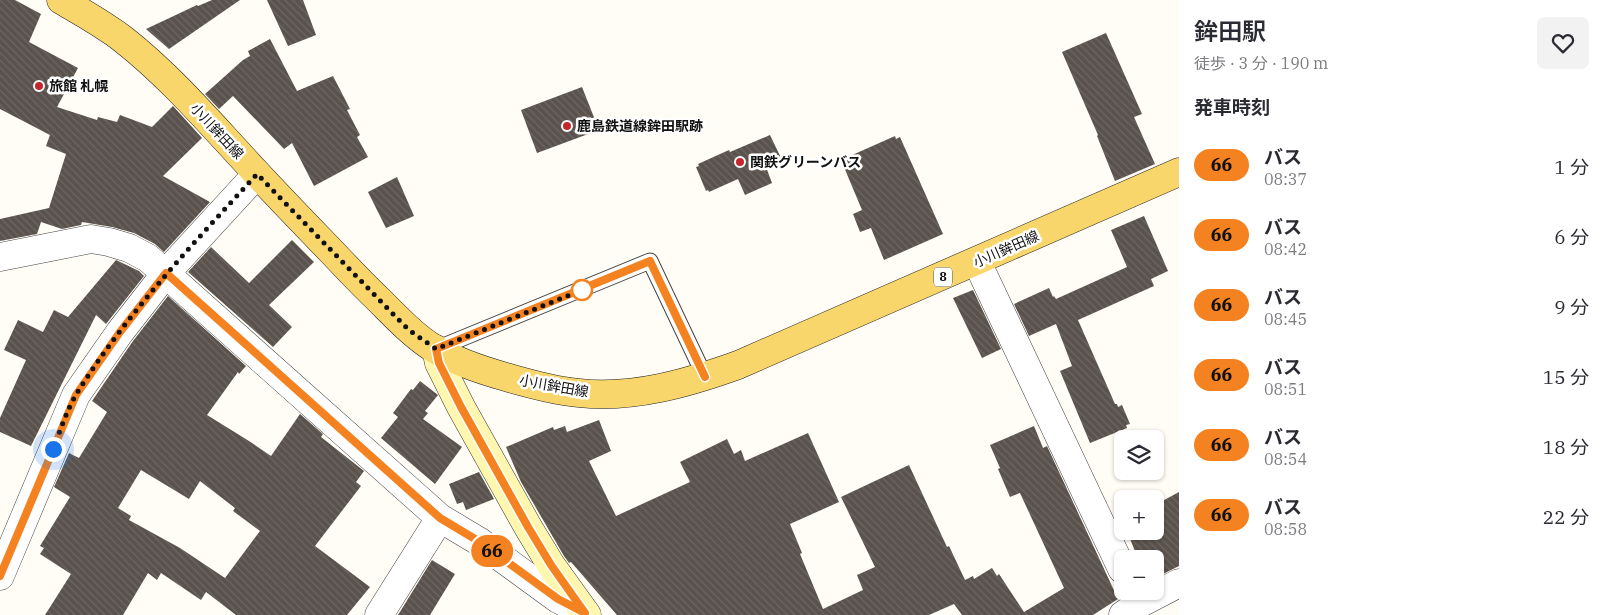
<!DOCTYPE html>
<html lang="ja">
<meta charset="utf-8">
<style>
:root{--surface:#fff;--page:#f2f2f3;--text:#2b2b33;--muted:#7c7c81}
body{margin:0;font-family:"IBM Plex Serif","Noto Sans JP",serif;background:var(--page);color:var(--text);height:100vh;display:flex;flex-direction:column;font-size:19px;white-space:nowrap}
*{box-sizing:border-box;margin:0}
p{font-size:16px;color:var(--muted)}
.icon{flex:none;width:28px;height:28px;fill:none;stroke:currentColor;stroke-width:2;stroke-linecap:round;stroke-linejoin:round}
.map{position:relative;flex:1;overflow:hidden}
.drawer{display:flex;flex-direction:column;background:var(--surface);width:425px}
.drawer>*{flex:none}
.badge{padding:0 10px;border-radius:16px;font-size:18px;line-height:32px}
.controls{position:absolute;left:1114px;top:430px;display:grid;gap:10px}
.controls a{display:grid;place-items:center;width:50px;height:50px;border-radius:8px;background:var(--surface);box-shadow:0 1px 4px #0004;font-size:25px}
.you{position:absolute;width:25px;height:25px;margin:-12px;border:4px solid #fff;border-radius:50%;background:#1a73e8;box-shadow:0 0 0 8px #1a73e833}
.map>.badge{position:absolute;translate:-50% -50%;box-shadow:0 0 0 2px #fff}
h2{padding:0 15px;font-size:19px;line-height:45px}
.round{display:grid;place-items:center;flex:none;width:52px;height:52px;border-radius:8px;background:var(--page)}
.head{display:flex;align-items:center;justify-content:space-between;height:85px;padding:0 15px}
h1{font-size:24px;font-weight:600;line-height:38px}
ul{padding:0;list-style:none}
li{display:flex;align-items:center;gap:15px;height:70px;padding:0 15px}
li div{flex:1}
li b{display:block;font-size:19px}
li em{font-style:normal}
li .badge{min-width:55px;font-weight:700;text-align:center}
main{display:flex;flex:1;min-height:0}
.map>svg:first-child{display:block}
.building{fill:url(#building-back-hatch);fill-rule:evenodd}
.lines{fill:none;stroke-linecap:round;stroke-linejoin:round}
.lane-casing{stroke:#444;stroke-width:17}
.street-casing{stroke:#444;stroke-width:29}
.secondary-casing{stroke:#333;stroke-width:29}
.primary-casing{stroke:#222;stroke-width:29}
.lane{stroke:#fff;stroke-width:15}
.street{stroke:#fff;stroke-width:28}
.secondary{stroke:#fff6b0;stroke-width:28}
.primary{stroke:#f9d66b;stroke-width:28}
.line-casing{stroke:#fff;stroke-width:11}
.line{stroke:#f58220;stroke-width:8}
.walk{stroke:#111;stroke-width:5;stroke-dasharray:0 9}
.poi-dot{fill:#c4262e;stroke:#fff;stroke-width:2}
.stop-dot{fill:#fff;stroke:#f58220;stroke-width:2.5}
.labels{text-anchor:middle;stroke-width:5;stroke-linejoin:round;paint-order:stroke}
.shield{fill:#fff;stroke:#585858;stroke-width:1}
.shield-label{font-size:12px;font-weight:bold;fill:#111}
.poi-label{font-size:14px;font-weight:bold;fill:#111;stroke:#fff;text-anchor:start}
.street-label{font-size:14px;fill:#111;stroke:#fff}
</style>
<main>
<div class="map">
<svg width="1179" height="615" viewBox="0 0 1179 615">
<defs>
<pattern id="building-back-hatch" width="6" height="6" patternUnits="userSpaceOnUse" patternTransform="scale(1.25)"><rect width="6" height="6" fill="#5a524d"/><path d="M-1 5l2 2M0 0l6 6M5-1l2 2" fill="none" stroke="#6d6662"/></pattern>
</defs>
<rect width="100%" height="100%" fill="#fffdf5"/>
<path class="building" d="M 0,0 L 15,0 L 41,14 L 29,42 L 78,68 L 57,107 L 97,120 L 98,117 L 117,122 L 120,115 L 152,127 L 173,106 L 202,138 L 163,176 L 210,202 L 164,252 L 155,244 L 134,233 L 112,227 L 82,222 L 81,225 L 62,229 L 41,222 L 37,234 L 0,241 L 0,219 L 49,208 L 66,154 L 46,146 L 50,135 L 0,109 Z
M 212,0 L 240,0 L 169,49 L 146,29 L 197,5 L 198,6 Z
M 267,0 L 303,0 L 316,35 L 288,46 Z
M 1106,33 L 1142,114 L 1134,117 L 1155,164 L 1115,181 L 1097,136 L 1098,135 L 1062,52 Z
M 270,39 L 297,91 L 333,76 L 350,109 L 347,110 L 360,135 L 357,137 L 368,157 L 314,186 L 292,143 L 284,149 L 233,96 L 219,109 L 205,94 L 243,60 L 250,56 L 248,51 Z
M 582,87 L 599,130 L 537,153 L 521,110 Z
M 770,135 L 782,160 L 766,167 L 772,183 L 745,195 L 738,179 L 709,192 L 708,190 L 706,191 L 696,167 L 699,166 L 698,164 L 729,150 L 730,152 Z
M 895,136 L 896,139 L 900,137 L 943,234 L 884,260 L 871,228 L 860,232 L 853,214 L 862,210 L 841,160 Z
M 397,177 L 414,216 L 386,228 L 368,192 Z
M 1144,216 L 1168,271 L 1151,279 L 1154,286 L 1078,320 L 1115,404 L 1117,404 L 1118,407 L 1122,405 L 1130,424 L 1126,425 L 1127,428 L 1090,443 L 1060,371 L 1072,366 L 1056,324 L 1029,336 L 1014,304 L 1049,288 L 1053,297 L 1054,296 L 1056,299 L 1127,267 L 1111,230 Z
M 292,240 L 314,262 L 269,305 L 292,327 L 273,347 L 188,272 L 211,247 L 249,283 Z
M 116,260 L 139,271 L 144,276 L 106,324 L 96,315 L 31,446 L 0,432 L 0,418 L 26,360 L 4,350 L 18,320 L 43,332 L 54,310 L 68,317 Z
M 973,290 L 1001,349 L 982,358 L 953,298 Z
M 168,296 L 246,366 L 239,374 L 238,372 L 207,415 L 249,441 L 271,456 L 300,414 L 323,434 L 321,437 L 364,471 L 356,482 L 361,486 L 315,546 L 370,587 L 347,615 L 236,615 L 206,592 L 201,600 L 161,573 L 157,580 L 148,573 L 123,615 L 45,615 L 71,574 L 40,554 L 44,548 L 40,546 L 70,497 L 54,487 L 69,453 L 79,458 L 107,412 L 92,401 L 133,341 ZM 141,470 L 189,499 L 200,481 L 235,508 L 233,511 L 260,531 L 225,578 L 180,548 L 129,520 L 131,516 L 118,508 Z
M 420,381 L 438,395 L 425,411 L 428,413 L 423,419 L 462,447 L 435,484 L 381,438 L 398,417 L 393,413 L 411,389 L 413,390 Z
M 599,420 L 611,451 L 589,461 L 616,516 L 690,482 L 680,462 L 727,439 L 734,454 L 741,450 L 745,461 L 808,433 L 839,502 L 790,524 L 802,553 L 800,554 L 823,609 L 863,590 L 857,575 L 875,567 L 841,497 L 909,465 L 947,547 L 949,546 L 965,580 L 973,576 L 974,579 L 992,568 L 997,576 L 999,574 L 1024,612 L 1064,588 L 1020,493 L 1010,497 L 998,469 L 1000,468 L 990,445 L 1034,426 L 1043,448 L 1047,446 L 1118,599 L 1093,615 L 962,615 L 954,604 L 929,615 L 617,615 L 571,562 L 569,563 L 564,556 L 521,482 L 506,447 L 553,427 L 554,430 L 565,426 L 567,432 Z
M 479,472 L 494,499 L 466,510 L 463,502 L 457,504 L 449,484 Z
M 1179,492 L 1179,566 L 1155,578 L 1155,559 L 1138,559 L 1127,531 L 1155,531 L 1155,505 Z
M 432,560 L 455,574 L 430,615 L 398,615 Z"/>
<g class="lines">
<g class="lane-casing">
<path id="lane" d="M 436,349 L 650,261 L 705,377"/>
</g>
<g class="street-casing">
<path id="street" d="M 0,257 L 91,239 L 109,242 L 129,248 L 148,258 L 440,518 L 480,542 L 558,599 L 585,613
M 977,262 L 1122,569
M 0,576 L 76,395 L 120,332 L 166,273 L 257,174
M 379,615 L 440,518
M 1123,615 L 1139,604 L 1179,583"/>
</g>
<g class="secondary-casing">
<path id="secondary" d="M 436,349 L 439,363 L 461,407 L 528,527 L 551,565 L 587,615"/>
</g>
<g class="primary-casing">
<path id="primary" d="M 61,0 C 83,13 105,25 124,40 C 167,74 202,114 239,154 C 269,187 300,219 331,251 C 347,268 363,285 380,301 C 397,318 413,335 433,348 C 456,362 481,370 506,377 C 530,384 555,391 579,393 C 633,399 688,383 738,365 L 1179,172"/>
</g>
<use href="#lane" class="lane"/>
<use href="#street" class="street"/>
<use href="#secondary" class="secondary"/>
<use href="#primary" class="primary"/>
</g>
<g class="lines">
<g class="line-casing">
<path id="line" d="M 0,576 L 76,395 L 120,332 L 166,273 L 440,518 L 480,542 L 558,599 L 585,613 L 551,565 L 528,527 L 461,407 L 439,363 L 436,349 L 650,261 L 705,377"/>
</g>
<use href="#line" class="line"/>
<path class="walk" d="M 53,449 C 60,432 67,409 77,393 C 127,313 193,244 257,174 L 397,318 L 409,330 L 436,349 L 582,290"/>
</g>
<g class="poi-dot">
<circle cx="39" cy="86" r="5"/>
<circle cx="567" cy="126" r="5"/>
<circle cx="740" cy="162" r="5"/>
</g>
<circle class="stop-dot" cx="582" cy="290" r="10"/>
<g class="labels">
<rect class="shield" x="934" y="267.5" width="18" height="19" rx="4"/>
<g class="shield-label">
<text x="943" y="281">8</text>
</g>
<g class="poi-label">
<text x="49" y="91">旅館 札幌</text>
<text x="577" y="131">鹿島鉄道線鉾田駅跡</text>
<text x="750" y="167">関鉄グリーンバス</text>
</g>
<g class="street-label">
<text transform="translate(217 131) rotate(47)" y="5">小川鉾田線</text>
<text transform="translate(1006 249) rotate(-24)" y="5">小川鉾田線</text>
<text transform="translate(554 386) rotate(10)" y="5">小川鉾田線</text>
</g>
</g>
</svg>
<div class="controls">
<a><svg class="icon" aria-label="layers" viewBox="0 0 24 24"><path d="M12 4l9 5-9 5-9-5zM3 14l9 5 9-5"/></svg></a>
<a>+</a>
<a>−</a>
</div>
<div class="you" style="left:53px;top:449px"></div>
<b class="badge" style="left:492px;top:551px;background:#f58220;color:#111">66</b>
</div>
<section class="drawer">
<div class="head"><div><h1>鉾田駅</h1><p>徒歩 · 3 分 · 190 m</p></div><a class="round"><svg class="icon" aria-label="heart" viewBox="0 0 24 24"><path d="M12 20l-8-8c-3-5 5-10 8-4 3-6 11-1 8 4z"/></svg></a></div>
<h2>発車時刻</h2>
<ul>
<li><span class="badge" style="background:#f58220;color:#111">66</span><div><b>バス</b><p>08:37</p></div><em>1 分</em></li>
<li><span class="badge" style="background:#f58220;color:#111">66</span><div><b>バス</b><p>08:42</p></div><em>6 分</em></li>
<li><span class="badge" style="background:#f58220;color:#111">66</span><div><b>バス</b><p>08:45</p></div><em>9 分</em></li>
<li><span class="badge" style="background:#f58220;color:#111">66</span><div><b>バス</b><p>08:51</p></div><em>15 分</em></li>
<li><span class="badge" style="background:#f58220;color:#111">66</span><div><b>バス</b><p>08:54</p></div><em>18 分</em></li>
<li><span class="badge" style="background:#f58220;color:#111">66</span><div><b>バス</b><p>08:58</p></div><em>22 分</em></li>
</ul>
</section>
</main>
